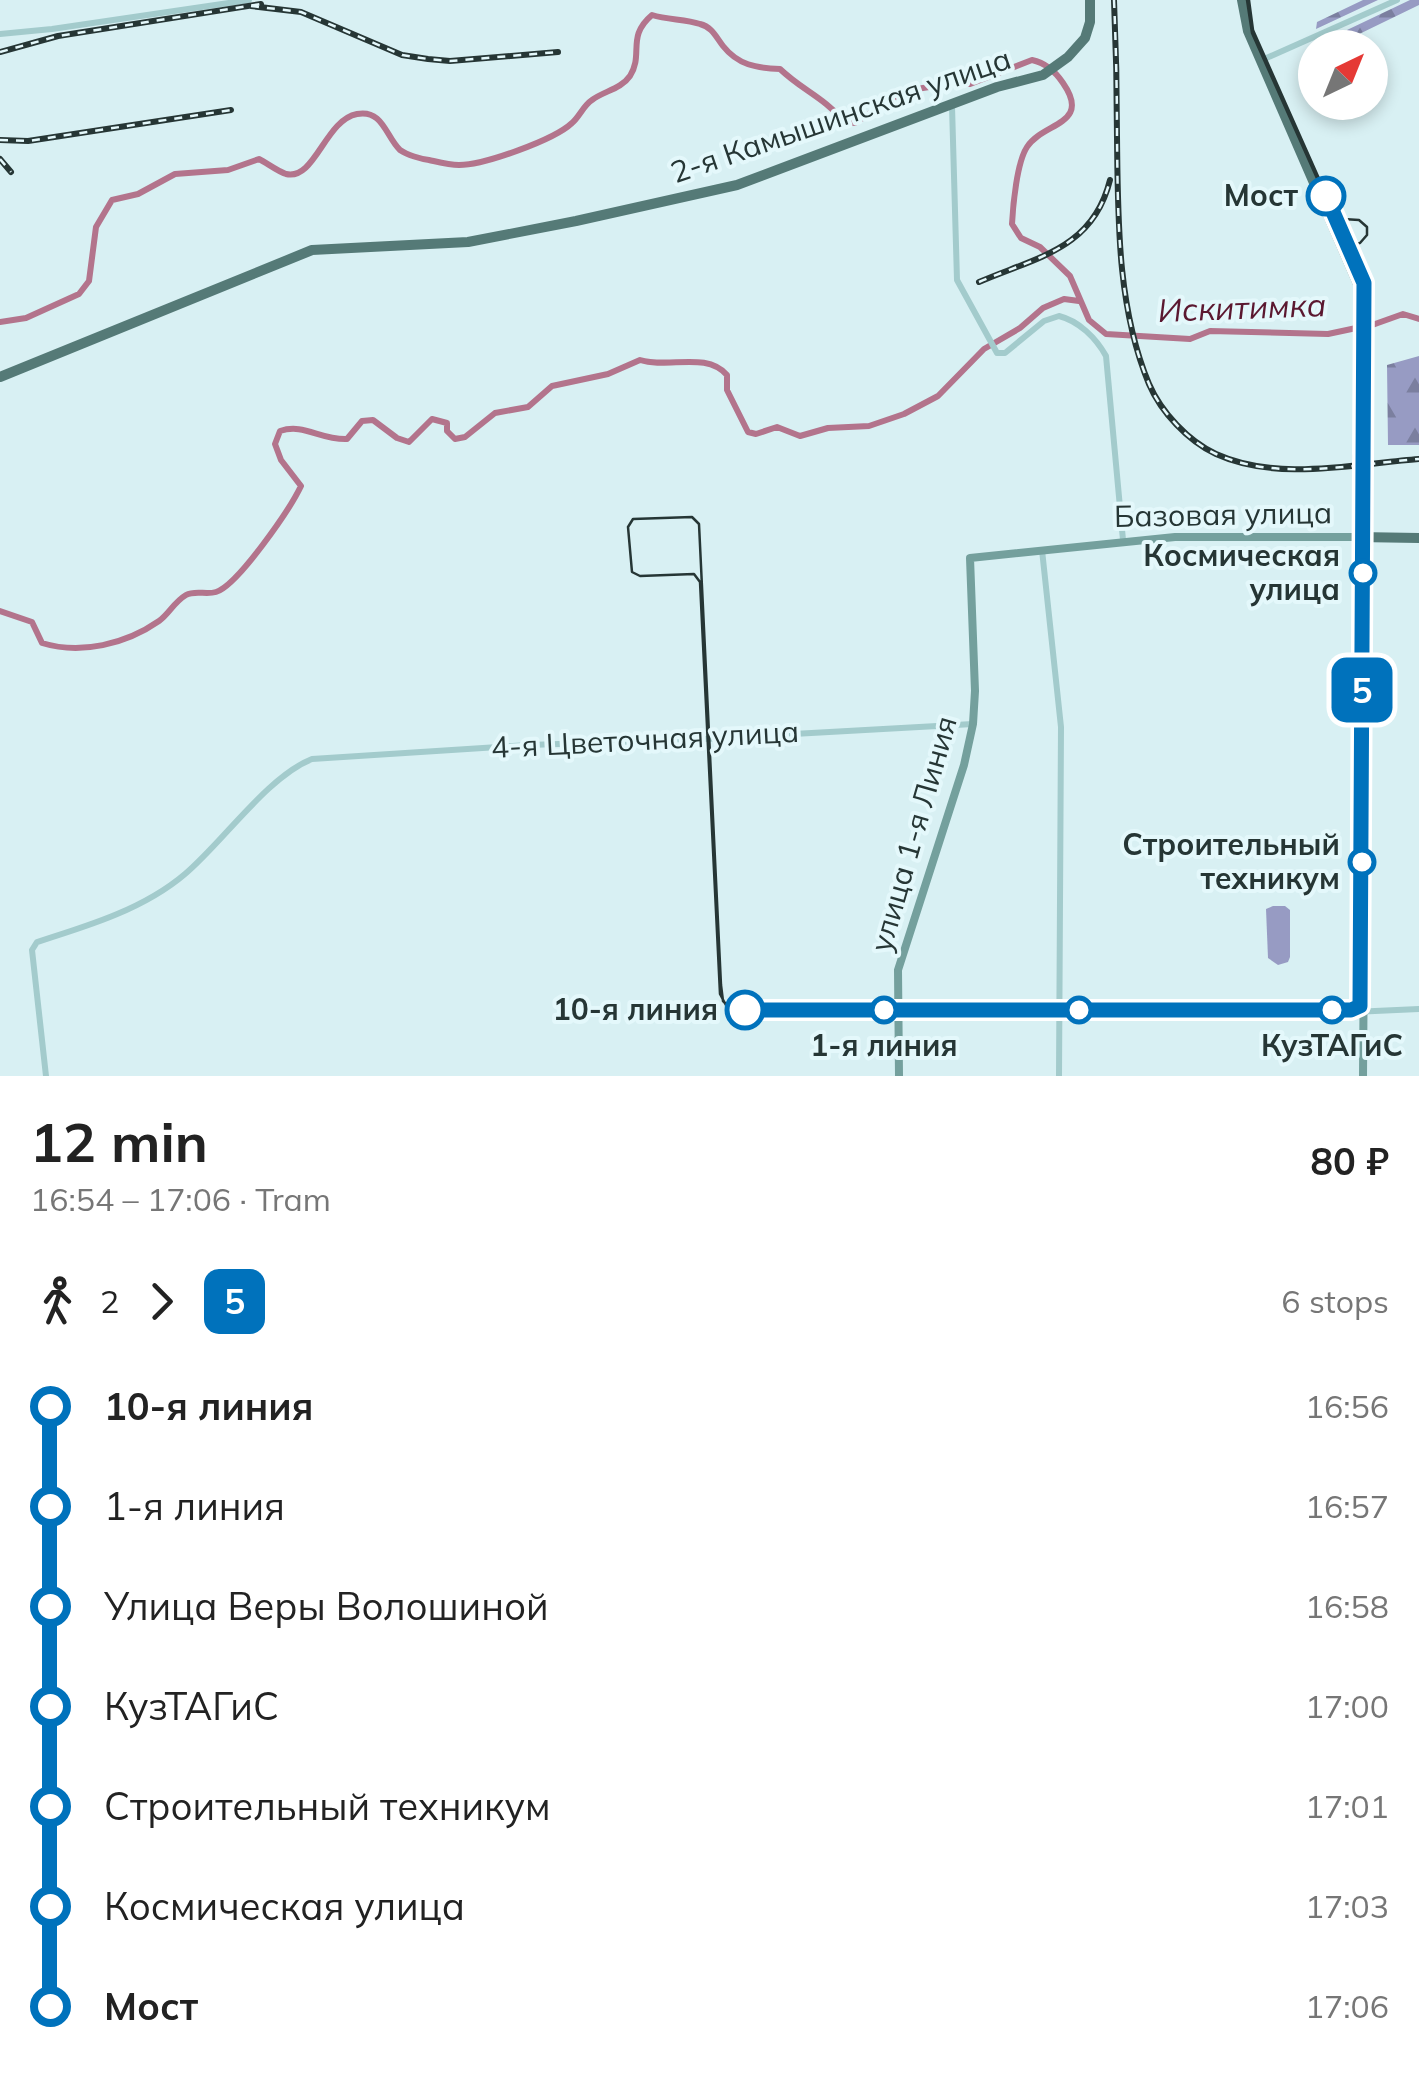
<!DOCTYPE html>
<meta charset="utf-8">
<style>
:root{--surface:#fff;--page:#f2f2f2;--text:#222;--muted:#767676}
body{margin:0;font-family:Mulish,sans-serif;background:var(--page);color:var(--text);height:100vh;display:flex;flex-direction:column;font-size:38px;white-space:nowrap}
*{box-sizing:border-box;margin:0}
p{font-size:32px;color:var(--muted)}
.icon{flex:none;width:55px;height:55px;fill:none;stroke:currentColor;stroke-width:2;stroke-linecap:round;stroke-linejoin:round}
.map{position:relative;height:1076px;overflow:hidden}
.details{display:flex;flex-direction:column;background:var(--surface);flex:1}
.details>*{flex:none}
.badge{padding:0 20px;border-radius:15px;font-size:35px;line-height:65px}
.needle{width:65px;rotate:43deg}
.tools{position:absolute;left:1298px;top:30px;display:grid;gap:20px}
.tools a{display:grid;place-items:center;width:90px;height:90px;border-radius:50%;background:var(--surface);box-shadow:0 5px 15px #0003;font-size:50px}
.map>.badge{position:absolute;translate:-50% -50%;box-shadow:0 0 0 5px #fff}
.legs{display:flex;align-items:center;gap:15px;height:110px;padding:0 30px;font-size:32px}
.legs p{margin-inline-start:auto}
.headline{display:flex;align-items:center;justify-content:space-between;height:170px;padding:0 30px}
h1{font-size:55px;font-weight:700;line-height:75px}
ul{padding:0 30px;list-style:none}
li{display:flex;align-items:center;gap:35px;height:100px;font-size:38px}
li i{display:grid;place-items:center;width:15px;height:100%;margin:0 12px;background:currentColor}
li i::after{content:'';width:25px;height:25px;margin:-12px;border:8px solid;border-radius:50%;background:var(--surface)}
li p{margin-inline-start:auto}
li:first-child i{background:linear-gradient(#0000 50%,currentColor 0)}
li:last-child i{background:linear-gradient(currentColor 50%,#0000 0)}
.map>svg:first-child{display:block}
.forest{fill:url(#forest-firs)}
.park{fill:#979bc3}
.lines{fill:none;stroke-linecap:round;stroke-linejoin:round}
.river{stroke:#b3748c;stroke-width:6}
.tertiary{stroke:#a3cbcc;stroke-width:6}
.secondary{stroke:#74a09d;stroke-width:8}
.primary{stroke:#557a77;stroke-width:10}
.tram{stroke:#263635;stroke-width:2.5}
.rail-casing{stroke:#263635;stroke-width:6}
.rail{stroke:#e4f8fb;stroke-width:2.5;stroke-dasharray:8;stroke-linecap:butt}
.primary-bridge{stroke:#557a77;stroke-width:10}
.line-1-casing{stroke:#fff;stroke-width:22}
.line-1{stroke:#0072bc;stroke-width:15}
.stop-1-dot{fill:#fff;stroke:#0072bc;stroke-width:5}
.labels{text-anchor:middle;stroke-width:8;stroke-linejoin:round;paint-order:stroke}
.street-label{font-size:30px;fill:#263635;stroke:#e4f8fb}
.stop-label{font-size:30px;font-weight:bold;fill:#263635;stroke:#e4f8fb;text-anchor:end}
.water-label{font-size:32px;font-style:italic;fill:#5b1830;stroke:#e4f8fb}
</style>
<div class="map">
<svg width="1419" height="1076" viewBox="0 0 1419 1076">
<defs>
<pattern id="forest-firs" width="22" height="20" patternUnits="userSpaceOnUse" patternTransform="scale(2.5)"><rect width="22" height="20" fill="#979bc3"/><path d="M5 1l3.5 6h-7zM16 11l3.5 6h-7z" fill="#7b7f9f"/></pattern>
</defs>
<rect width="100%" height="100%" fill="#d8f0f3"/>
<path class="forest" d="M 1363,0 L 1378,0 L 1316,29 L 1317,22 Z
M 1410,0 L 1419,0 L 1419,5 L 1351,38 L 1347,30 Z
M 1419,356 L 1419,445 L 1388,445 L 1387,365 Z"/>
<path class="park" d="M 1273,906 L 1285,906 L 1290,910 L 1290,957 L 1288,962 L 1278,965 L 1268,958 L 1266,909 Z"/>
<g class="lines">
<path class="river" d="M 0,322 L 26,318 L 79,294 L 89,281 L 96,227 L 112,200 L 138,194 L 175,174 L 228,170 L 259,159 C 267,163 277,171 286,174 C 315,181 325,120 357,114 C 383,109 386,137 400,150 C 407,155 421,159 429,160 C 438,162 449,165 459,165 C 484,165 554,140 572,123 C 580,116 583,106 592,100 C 604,91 621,89 630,76 C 644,54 626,37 652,15 C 668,20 685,19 700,24 C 712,27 716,37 723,46 C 738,65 756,68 780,69 C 802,90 823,97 845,122 L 855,123 L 904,91 L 948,84 L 970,84 L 1032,60 C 1046,63 1055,71 1063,83 C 1092,125 1043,122 1027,147 C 1017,162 1013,205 1012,224 L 1021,238 L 1040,247 L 1070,276 L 1089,320 L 1106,334 L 1190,339 L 1210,331 L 1328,334 L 1375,324 L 1403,314 L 1419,319
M 0,611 L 32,622 L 42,643 C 81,655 126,644 159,621 C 169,614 174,602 186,595 C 195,590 206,595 216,592 C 238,585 290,509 301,486 L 281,460 L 275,444 L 280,431 C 304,423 320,440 347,439 L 362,421 L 373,420 L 397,438 L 409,442 L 432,419 L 447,423 L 447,431 L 455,439 L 465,437 L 495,413 L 528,407 L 552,386 L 608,374 L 640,360 C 668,369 706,351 727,375 L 727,390 L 748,432 L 756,434 L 777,427 L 800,436 L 828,428 L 869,426 L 904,414 L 938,396 L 984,349 L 1020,328 L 1043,308 L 1064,299 L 1079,301"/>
<path class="tertiary" d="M 0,34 L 52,29 L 249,0
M 1262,60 L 1397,0
M 952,106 L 957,280 L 997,353 L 1005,353 L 1044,321 L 1059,316 C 1079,321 1096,338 1106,356 L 1123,540
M 1042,550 L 1061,727 L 1059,1076
M 898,1003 L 1351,1005 L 1363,1009
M 1059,1011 L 1353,1012 L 1419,1009
M 46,1076 L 32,950 L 37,942 C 88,926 144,909 185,874 C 223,842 267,777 312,759 L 529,745 L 705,739 L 973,724"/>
<path class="secondary" d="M 899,1076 L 898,970 L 964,765 L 973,724 L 975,691 L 970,558 L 1175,537 L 1358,537
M 1363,1076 L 1367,538"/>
<path class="primary" d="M 1242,0 L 1248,31 L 1361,291 L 1364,457
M 0,377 L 312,250 L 468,242 L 576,221 L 737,185 L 997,87 L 1043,75 L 1068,57 L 1085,38 L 1090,22 L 1090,0
M 1357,469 L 1358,537 L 1419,538
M 1364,484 L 1367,538"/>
<path class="tram" d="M 1247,0 L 1252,33 L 1358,270 L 1362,284 L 1359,1003 L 1349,1008 L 728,1006 L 723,1001 L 721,985 L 699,524 L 692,517 L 633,519 L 628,527 L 632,572 L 640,576 L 694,574 L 700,582 L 720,994 L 728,1009 L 1349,1011 L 1361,1004 L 1364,283 L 1361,273 L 1253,30 L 1249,0
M 1335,213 L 1343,219 L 1359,220 L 1367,227 L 1367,235 L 1360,243 L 1352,244 L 1345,239"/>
<g class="rail-casing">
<path id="rail" d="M 1114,0 C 1116,46 1117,91 1117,137 C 1118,219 1117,307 1149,384 C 1161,412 1188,441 1216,454 C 1278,482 1354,464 1419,459
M 251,6 L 301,12 L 402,55 L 428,59 L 450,61 L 558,52
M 0,52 L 58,36 L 261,4
M 0,140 L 28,141 L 231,110
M 0,159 L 11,172
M 979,282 C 1037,257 1093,249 1110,180"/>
</g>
<use href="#rail" class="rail"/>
<path class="primary-bridge" d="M 1357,457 L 1357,469
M 1364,469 L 1364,457"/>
</g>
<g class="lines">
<g class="line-1-casing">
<path id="line-1" d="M 745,1010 L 1351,1010 L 1360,1006 L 1364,283 L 1326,196"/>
</g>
<use href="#line-1" class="line-1"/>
</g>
<g class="stop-1-dot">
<circle cx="1326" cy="196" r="18"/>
<circle cx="1363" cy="573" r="12"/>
<circle cx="1362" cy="862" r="12"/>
<circle cx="745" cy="1010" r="18"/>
<circle cx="884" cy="1010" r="12"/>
<circle cx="1079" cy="1010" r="12"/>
<circle cx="1332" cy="1010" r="12"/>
</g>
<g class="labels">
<g class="street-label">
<text transform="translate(841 116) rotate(-19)" y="10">2-я Камышинская улица</text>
<text transform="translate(1223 515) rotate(-1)" y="10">Базовая улица</text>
<text transform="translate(645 740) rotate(-3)" y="10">4-я Цветочная улица</text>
<text transform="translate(914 834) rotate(-74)" y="10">улица 1-я Линия</text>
</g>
<g class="stop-label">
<text x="1298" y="206">Мост</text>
<text x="1340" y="566">Космическая<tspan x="1340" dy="34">улица</tspan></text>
<text x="1340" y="855">Строительный<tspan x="1340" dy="34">техникум</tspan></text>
<text x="718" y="1020">10-я линия</text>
<text x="884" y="1056" text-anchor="middle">1-я линия</text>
<text x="1332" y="1056" text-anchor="middle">КузТАГиС</text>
</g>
<g class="water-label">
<text transform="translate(1242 308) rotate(-2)" y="11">Искитимка</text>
</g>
</g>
</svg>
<div class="tools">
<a><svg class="needle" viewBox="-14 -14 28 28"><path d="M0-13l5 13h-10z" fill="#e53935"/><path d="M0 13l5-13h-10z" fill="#767676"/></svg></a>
</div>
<b class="badge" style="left:1362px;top:690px;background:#0072bc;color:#fff">5</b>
</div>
<section class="details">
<div class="headline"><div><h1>12 min</h1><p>16:54 – 17:06 · Tram</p></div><b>80 ₽</b></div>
<div class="legs"><svg class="icon" aria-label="walk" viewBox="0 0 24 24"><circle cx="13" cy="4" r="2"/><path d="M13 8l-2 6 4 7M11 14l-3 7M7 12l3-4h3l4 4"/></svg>2<svg class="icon" aria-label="forward" viewBox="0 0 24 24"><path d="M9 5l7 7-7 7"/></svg><b class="badge" style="background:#0072bc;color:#fff">5</b><p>6 stops</p></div>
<ul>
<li><i style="color:#0072bc"></i><b>10-я линия</b><p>16:56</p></li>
<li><i style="color:#0072bc"></i><span>1-я линия</span><p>16:57</p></li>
<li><i style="color:#0072bc"></i><span>Улица Веры Волошиной</span><p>16:58</p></li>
<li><i style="color:#0072bc"></i><span>КузТАГиС</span><p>17:00</p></li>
<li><i style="color:#0072bc"></i><span>Строительный техникум</span><p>17:01</p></li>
<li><i style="color:#0072bc"></i><span>Космическая улица</span><p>17:03</p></li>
<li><i style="color:#0072bc"></i><b>Мост</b><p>17:06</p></li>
</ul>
</section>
